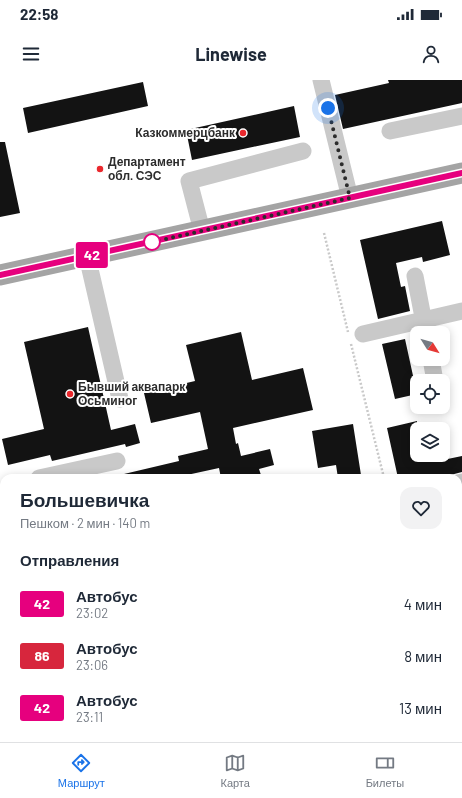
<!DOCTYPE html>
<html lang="ru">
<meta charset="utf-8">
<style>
:root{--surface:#fff;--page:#f2f2f3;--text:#1f2937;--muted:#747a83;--line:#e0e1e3;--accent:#1a73e8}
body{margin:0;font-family:Barlow,sans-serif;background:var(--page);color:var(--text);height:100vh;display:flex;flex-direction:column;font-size:15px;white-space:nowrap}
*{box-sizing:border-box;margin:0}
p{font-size:13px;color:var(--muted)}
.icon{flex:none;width:22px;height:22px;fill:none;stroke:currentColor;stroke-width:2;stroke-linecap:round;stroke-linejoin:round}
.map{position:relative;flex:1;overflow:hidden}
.panel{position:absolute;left:0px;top:394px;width:462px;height:268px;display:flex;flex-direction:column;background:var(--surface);border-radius:12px 12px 0 0;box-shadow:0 2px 10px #0003}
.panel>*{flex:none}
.badge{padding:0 8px;border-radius:3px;font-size:14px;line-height:26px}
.needle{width:26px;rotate:127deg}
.tools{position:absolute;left:410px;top:246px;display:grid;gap:8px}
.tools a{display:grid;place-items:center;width:40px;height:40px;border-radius:8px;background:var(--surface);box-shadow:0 2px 10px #0003;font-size:20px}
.you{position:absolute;width:20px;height:20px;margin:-10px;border:3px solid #fff;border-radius:50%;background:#1a73e8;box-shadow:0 0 0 6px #1a73e833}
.map>.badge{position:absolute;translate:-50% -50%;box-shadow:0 0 0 2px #fff}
h2{padding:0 20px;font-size:15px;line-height:36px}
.round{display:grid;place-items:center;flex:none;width:42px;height:42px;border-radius:12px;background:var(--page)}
.headline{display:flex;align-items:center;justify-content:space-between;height:68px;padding:0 20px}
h1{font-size:19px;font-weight:700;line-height:30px}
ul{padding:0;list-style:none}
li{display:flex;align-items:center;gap:12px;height:52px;padding:0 20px}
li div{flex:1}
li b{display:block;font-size:15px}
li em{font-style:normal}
li .badge{min-width:44px;font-weight:700;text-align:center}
.status{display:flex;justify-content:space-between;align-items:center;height:28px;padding:0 20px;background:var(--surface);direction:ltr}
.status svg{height:11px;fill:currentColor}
header{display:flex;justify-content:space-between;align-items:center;height:52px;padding:0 20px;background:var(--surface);font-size:18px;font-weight:700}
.menu{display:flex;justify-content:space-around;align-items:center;height:56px;border-top:1px solid var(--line);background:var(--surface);font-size:11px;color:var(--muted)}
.menu a{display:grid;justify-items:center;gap:2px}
.menu .active{color:var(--accent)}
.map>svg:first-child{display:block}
.building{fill:#131313}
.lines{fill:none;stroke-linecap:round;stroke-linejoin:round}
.path{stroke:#c9c9c9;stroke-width:2.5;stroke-dasharray:2 2;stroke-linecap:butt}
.minor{stroke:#c9c9c9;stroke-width:17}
.major{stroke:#a4a4a4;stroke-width:21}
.line-casing{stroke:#fff;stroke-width:9}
.line{stroke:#e6007e;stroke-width:6}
.walk{stroke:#2c2c2c;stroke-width:4;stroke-dasharray:0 7.2}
.poi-dot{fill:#ea282d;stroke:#fff;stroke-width:1.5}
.stop-dot{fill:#fff;stroke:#e6007e;stroke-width:2}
.labels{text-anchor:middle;stroke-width:4;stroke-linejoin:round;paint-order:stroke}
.poi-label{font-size:12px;font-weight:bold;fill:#2c2c2c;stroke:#fff;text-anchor:start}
</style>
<div class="status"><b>22:58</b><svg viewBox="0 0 49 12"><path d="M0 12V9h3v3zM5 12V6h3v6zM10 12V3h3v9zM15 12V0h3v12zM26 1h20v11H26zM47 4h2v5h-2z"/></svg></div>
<header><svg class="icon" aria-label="menu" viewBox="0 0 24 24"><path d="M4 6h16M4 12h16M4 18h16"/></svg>Linewise<svg class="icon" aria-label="person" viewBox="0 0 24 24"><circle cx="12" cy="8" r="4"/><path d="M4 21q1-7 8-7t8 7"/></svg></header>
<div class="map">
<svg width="462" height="662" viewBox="0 0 462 662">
<rect width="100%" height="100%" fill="#fff"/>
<path class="building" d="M 388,0 L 462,0 L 462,23 L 343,49 L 335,15 L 389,3 Z
M 143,2 L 148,26 L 28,53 L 23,28 Z
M 294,26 L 300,57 L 192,80 L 186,50 Z
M 0,62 L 5,62 L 20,133 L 0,137 Z
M 442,141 L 450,175 L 423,182 L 422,177 L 396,183 L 401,207 L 405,206 L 410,231 L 378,239 L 360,160 Z
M 88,247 L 111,350 L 135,344 L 140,363 L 126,367 L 125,364 L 52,381 L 50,375 L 8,385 L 2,359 L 44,349 L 24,262 Z
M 241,252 L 252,300 L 303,288 L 313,330 L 233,348 L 236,364 L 238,363 L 241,376 L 270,369 L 274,385 L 259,389 L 261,395 L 246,398 L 221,398 L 219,388 L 173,398 L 124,398 L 124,394 L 179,381 L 178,376 L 208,369 L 200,332 L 151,343 L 144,313 L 195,301 L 186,265 Z
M 405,259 L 417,314 L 395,319 L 382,264 Z
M 417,341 L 417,375 L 436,375 L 438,381 L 462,376 L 462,392 L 439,398 L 398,398 L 387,348 Z
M 353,344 L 361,395 L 338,398 L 336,385 L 318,388 L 312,351 Z"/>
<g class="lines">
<path class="path" d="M 324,153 L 348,252
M 351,264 L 384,398
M 0,633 L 4,632"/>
<path class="minor" d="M 321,0 L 350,118
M 390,51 L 462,36
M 202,151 L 189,101 L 303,71
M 87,176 L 120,319
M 415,196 L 426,253
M 363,254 L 462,231
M 431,279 L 435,301
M 39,398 L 117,381
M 458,403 L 462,402
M 458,552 L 462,570
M 144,658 L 144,662
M 419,658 L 420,662"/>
<path class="major" d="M 0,195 L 462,93
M 458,498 L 462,497
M 0,600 L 4,599"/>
</g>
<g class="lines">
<g class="line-casing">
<path id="line" d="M 0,195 L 462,93"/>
</g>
<use href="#line" class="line"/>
<path class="walk" d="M 152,162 L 350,118 L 328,28"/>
</g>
<g class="poi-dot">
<circle cx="243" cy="53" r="4"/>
<circle cx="100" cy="89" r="4"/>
<circle cx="70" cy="314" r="4"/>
</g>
<circle class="stop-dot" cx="152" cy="162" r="8"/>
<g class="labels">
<g class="poi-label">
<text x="235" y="57" text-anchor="end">Казкоммерцбанк</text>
<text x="108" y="86">Департамент<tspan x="108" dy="14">обл. СЭС</tspan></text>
<text x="78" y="311">Бывший аквапарк<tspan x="78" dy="14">Осьминог</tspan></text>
</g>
</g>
</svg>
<div class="tools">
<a><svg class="needle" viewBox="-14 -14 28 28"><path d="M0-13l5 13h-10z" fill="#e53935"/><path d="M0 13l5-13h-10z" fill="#747a83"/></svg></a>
<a><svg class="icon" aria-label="locate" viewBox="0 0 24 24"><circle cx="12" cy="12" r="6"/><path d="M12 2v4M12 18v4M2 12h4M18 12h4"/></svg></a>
<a><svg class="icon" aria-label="layers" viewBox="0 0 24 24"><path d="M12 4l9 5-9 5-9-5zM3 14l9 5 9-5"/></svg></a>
</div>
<div class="you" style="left:328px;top:28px"></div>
<b class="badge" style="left:92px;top:175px;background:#e6007e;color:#fff">42</b>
<section class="panel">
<div class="headline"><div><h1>Большевичка</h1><p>Пешком · 2 мин · 140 m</p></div><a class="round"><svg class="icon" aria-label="heart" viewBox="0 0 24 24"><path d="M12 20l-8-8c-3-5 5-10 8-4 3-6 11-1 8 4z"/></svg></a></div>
<h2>Отправления</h2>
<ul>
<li><span class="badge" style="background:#e6007e;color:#fff">42</span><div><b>Автобус</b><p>23:02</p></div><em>4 мин</em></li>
<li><span class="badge" style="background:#d7263d;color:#fff">86</span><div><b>Автобус</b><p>23:06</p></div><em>8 мин</em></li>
<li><span class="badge" style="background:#e6007e;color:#fff">42</span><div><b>Автобус</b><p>23:11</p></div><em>13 мин</em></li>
</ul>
</section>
</div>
<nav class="menu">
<a class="active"><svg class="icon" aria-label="directions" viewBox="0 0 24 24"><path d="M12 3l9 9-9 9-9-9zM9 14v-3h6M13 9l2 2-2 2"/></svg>Маршрут</a>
<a><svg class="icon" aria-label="map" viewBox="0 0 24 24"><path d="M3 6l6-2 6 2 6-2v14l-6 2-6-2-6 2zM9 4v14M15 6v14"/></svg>Карта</a>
<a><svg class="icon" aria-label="tickets" viewBox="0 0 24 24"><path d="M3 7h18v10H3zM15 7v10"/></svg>Билеты</a>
</nav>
